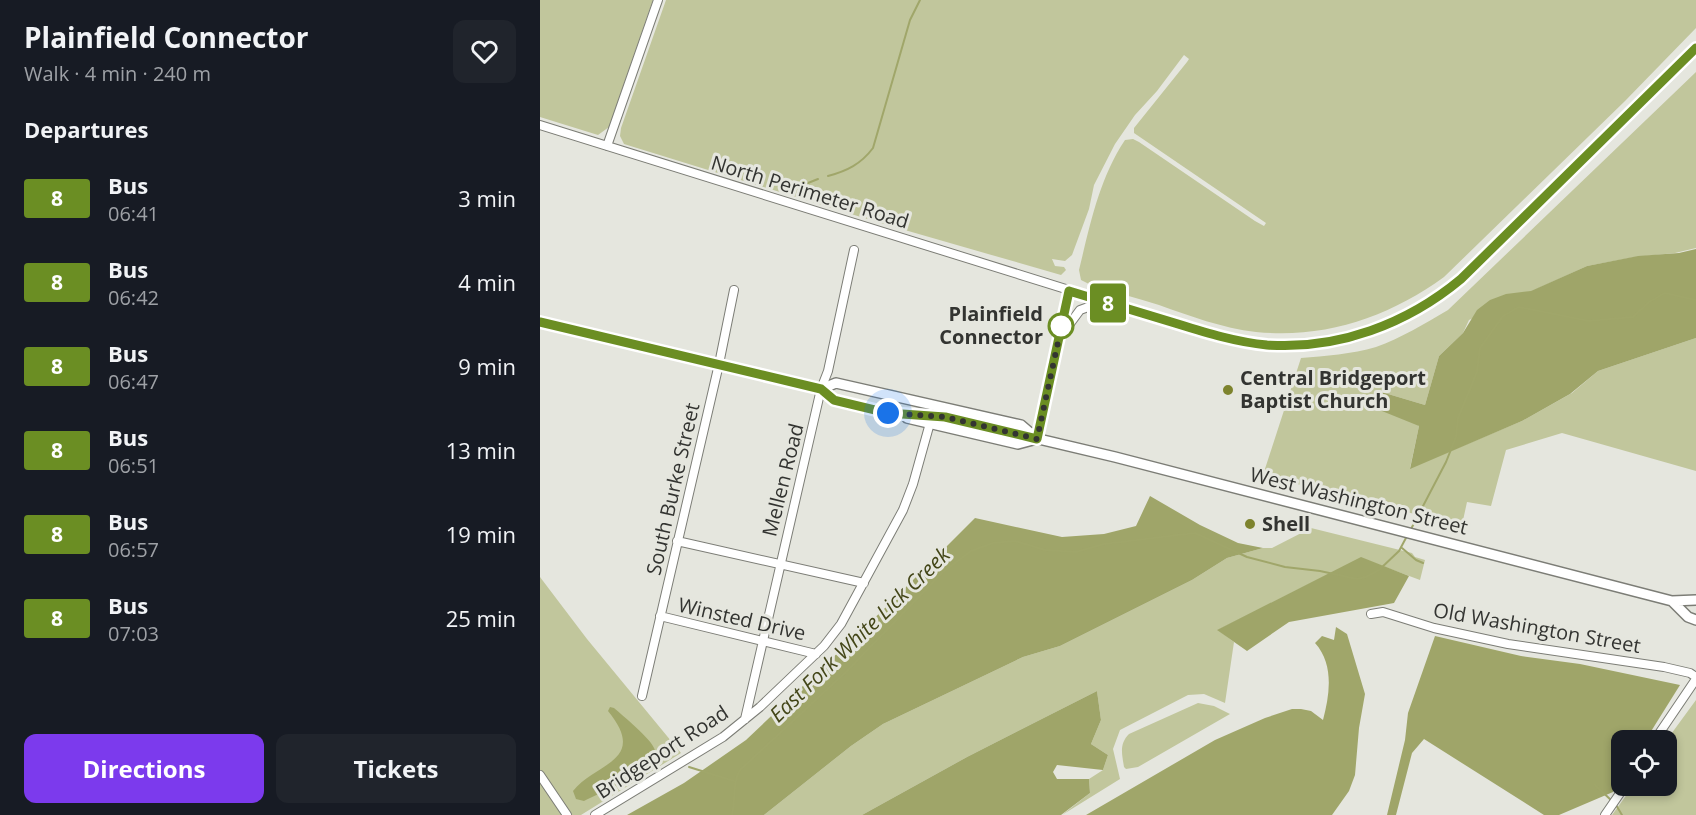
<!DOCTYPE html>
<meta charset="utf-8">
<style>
:root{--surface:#171b24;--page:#20242c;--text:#f1f3f6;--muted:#9ea1a6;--accent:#7c3aed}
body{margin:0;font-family:"Open Sans",sans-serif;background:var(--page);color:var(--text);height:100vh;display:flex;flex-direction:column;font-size:22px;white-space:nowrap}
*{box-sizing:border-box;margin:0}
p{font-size:20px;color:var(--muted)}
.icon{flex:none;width:33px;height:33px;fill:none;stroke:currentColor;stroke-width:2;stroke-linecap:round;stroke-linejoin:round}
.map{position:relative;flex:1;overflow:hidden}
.sheet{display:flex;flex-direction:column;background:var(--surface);width:540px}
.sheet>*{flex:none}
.badge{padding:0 12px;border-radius:4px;font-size:21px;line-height:39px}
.buttons{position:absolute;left:1071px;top:730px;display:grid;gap:12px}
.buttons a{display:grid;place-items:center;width:66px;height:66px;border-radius:12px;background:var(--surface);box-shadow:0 3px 9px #0003;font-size:30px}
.you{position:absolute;width:30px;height:30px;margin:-15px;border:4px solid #fff;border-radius:50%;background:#1a73e8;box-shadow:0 0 0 9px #1a73e833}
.map>.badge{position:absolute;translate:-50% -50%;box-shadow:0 0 0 3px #fff}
h2{padding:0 24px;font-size:22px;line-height:54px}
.round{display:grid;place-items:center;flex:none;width:63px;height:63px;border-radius:12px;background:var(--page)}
.headline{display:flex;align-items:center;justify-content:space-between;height:102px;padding:0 24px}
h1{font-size:28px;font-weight:700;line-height:45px}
.cta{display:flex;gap:12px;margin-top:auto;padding:12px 24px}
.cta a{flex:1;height:69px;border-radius:12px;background:var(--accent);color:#fff;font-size:24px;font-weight:700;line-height:69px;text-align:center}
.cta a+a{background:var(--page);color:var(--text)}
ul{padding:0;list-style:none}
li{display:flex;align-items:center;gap:18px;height:84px;padding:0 24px}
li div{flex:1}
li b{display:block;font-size:22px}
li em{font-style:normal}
li .badge{min-width:66px;font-weight:700;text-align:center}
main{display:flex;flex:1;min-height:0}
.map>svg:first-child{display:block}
.green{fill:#c1c69c}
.forest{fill:#9fa569}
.water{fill:#a0a66a}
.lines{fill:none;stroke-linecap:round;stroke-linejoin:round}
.stream{stroke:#a0a66a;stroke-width:2}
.minor-casing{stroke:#7c7d76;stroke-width:10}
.major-casing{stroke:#7c7d76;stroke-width:12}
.minor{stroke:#fff;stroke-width:8}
.major{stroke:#fff;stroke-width:9}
.line-casing{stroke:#fff;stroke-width:14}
.line{stroke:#6b8e23;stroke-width:9}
.walk{stroke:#333431;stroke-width:6;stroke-dasharray:0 10.8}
.stop-dot{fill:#fff;stroke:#6b8e23;stroke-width:3}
.poi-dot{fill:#7d832d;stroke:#e5e6de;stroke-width:2}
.labels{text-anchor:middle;stroke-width:6;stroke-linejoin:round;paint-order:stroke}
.street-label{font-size:20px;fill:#333431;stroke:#e5e6de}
.stop-label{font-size:20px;font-weight:bold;fill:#333431;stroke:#e5e6de;text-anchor:end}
.poi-label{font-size:20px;font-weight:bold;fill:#333431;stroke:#e5e6de;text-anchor:start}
.water-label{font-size:21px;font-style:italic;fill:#434618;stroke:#e5e6de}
</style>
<main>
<section class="sheet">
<div class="headline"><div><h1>Plainfield Connector</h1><p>Walk · 4 min · 240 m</p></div><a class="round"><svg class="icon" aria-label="heart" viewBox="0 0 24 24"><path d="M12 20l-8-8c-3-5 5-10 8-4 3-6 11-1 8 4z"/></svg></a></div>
<h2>Departures</h2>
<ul>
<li><span class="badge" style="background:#6b8e23;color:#fff">8</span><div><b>Bus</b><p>06:41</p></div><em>3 min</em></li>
<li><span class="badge" style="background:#6b8e23;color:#fff">8</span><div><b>Bus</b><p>06:42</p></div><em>4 min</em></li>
<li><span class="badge" style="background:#6b8e23;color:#fff">8</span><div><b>Bus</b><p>06:47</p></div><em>9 min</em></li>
<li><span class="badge" style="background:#6b8e23;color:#fff">8</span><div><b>Bus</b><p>06:51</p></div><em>13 min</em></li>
<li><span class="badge" style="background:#6b8e23;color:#fff">8</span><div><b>Bus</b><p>06:57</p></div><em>19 min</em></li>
<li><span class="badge" style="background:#6b8e23;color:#fff">8</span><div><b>Bus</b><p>07:03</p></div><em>25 min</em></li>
</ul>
<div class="cta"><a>Directions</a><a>Tickets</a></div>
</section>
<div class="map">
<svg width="1156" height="815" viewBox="0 0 1156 815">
<rect width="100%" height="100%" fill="#e5e6de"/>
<path class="green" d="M 0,0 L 113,0 L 69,127 L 58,135 L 0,117 Z
M 126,0 L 1156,0 L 1156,28 L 1085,101 L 904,277 C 849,317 785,339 716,332 C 682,328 650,316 619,305 C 597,298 575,292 553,286 L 541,280 L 539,270 C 550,225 559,179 585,140 L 593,139 L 599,142 L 715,221 L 724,226 L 726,223 L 594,133 L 594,128 L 647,62 L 649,59 L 644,55 L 617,91 L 595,115 L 575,144 L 554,185 L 549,209 L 532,255 L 525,261 L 512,259 L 515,266 L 524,267 L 526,270 L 521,275 L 337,222 L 84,144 L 80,136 L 81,128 Z
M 1156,72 L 1156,248 L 1135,253 L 1095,257 L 1047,266 L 929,320 L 923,333 L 899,356 L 885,405 L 838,391 L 879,426 L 870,468 L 982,421 L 1032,393 L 1058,371 L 1156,338 L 1156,471 L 1022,433 L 966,450 L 951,506 L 927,502 L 922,525 L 832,504 L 723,475 L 761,358 C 785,356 812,354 836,347 C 861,338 884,324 908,310 Z
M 771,528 L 872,553 L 875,557 L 885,560 L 880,580 L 821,558 L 678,630 L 694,642 L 685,703 L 664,694 L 648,695 L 580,730 L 573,749 L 580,779 L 522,815 L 550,793 L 549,779 L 563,770 L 568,755 L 551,744 L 561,720 L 557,691 L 427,757 L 322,815 L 224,815 L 311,746 L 343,724 L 483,657 L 520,646 L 652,580 L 687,558 L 723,548 L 732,548 Z
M 0,577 L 47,639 L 141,753 L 41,815 L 0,815 Z
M 1156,700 L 1156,815 L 1072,815 L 1093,786 L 1126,786 L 1126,741 Z
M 658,703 L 674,706 L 690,714 L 598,767 L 586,769 L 584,767 C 582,754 579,744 589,734 Z"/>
<path class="forest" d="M 1156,249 L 1156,338 L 1058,371 L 1030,394 L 982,421 L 870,469 L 879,426 L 832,407 L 838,391 L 885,405 L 899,356 L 923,333 L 937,310 L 950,300 L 966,294 L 991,291 L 1047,266 L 1098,256 L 1139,253 Z
M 610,496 L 660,525 L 698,543 L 723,548 L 687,558 L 652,580 L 520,646 L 483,657 L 343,724 L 311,746 L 224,815 L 87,815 L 144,783 L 206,740 L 345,608 L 435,518 L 522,537 L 564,534 L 596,526 Z
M 821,557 L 869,576 L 854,603 L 749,622 L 707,651 L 677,630 Z
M 895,636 L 981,656 L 1040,664 L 1140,685 L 1105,741 L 1082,741 L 1081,778 L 1073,792 L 1019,815 L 1004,815 L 884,739 L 872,753 L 856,815 L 847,815 L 865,740 L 868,713 Z
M 557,691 L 561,720 L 551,744 L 568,755 L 563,770 L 517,765 L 513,772 L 517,779 L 549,779 L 550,793 L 521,815 L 322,815 L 427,757 Z"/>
<path class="water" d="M 796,627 L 807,634 L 825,694 L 819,728 L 815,775 L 809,791 L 792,815 L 546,815 L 675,740 L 725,718 L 752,709 L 761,709 L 771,711 L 783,720 C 790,694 794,664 775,643 L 782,636 L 794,640 Z
M 70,707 L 74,708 C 82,715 111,739 114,748 C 116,751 115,759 113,762 C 105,774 58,794 44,801 L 36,799 L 33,791 C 55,763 109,761 68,711 Z"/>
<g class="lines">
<path class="stream" d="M 288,176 C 307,171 321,164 333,148 L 370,20 L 380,0
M 263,191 L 268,183 L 278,179
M 870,531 L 906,462 L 916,437 L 918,418 L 937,372 L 940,348 L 963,316 L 979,307 L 1049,321 L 1093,317 L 1109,302 L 1125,293 L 1156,300
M 862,548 L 876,560 L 883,563
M 149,767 L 194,781
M 1055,785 L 1072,801
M 1076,805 L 1082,815
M 192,815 C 196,799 192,784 200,770 L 306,672 L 403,572 L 431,551 L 453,543 L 475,541 L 505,550 L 536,552 L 564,544 L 655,533 L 707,557 L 745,567 L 780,571 L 817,579 L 826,577 L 839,570 L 859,551 L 867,536"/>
<g class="minor-casing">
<path id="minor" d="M 0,125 L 683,338 C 698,340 713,344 728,345 C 790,349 854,330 904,293 C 939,266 969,232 1000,202 C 1052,151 1104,99 1156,48
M 67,146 L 118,0
M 520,337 L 540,310 L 562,302
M 497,439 L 529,291
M 137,541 L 324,583
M 831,614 L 843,612 L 894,628 L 968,644 L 1124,667 L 1150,673 L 1156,677
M 120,616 L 276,654
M 102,696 L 179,364 L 194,290
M 205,719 L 281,389 L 288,371 L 314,250
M 1114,741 L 1156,679
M 0,775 L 27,815
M 55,815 L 183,737 L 220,707 L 284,646 L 301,624 L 363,510 L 373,484 L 390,423
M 1065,815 L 1085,786"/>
</g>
<g class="major-casing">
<path id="major" d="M 0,322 L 281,389 L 294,400 L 353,414
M 281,389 L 296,383 L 481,425 L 495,437
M 348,413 L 405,417 L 575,457 L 1132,601 L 1156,600
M 367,418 L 478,444 L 493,440
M 1132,601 L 1148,617 L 1156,620"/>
</g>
<use href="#minor" class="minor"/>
<use href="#major" class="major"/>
</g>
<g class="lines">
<g class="line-casing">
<path id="line" d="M 0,322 L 281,389 L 294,400 L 348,413 L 405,417 L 497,439 L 529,291 C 565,302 602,313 638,324 C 667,333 696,342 727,345 C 798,350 867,324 921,279 L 1156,48"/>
</g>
<use href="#line" class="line"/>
<path class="walk" d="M 348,413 L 405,417 L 497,439 L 522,324 L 521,326"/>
</g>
<circle class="stop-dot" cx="521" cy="326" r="12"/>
<g class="poi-dot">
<circle cx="688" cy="390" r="6"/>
<circle cx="710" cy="524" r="6"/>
</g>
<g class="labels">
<g class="street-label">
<text transform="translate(270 192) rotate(17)" y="7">North Perimeter Road</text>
<text transform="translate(243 480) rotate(-76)" y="7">Mellen Road</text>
<text transform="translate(133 489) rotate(-77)" y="7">South Burke Street</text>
<text transform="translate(819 501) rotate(14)" y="7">West Washington Street</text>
<text transform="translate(202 619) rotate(13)" y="7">Winsted Drive</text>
<text transform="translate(997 628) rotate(10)" y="7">Old Washington Street</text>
<text transform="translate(122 752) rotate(-33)" y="7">Bridgeport Road</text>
</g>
<g class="stop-label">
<text x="503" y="321">Plainfield<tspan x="503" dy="23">Connector</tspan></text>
</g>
<g class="poi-label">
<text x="700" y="385">Central Bridgeport<tspan x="700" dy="23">Baptist Church</tspan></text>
<text x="722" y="531">Shell</text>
</g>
<g class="water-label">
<text transform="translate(320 635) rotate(-44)" y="7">East Fork White Lick Creek</text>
</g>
</g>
</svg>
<div class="buttons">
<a><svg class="icon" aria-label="locate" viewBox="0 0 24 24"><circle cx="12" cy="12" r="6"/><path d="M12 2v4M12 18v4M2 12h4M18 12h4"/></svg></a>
</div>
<div class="you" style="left:348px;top:413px"></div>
<b class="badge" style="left:568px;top:303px;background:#6b8e23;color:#fff">8</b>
</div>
</main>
